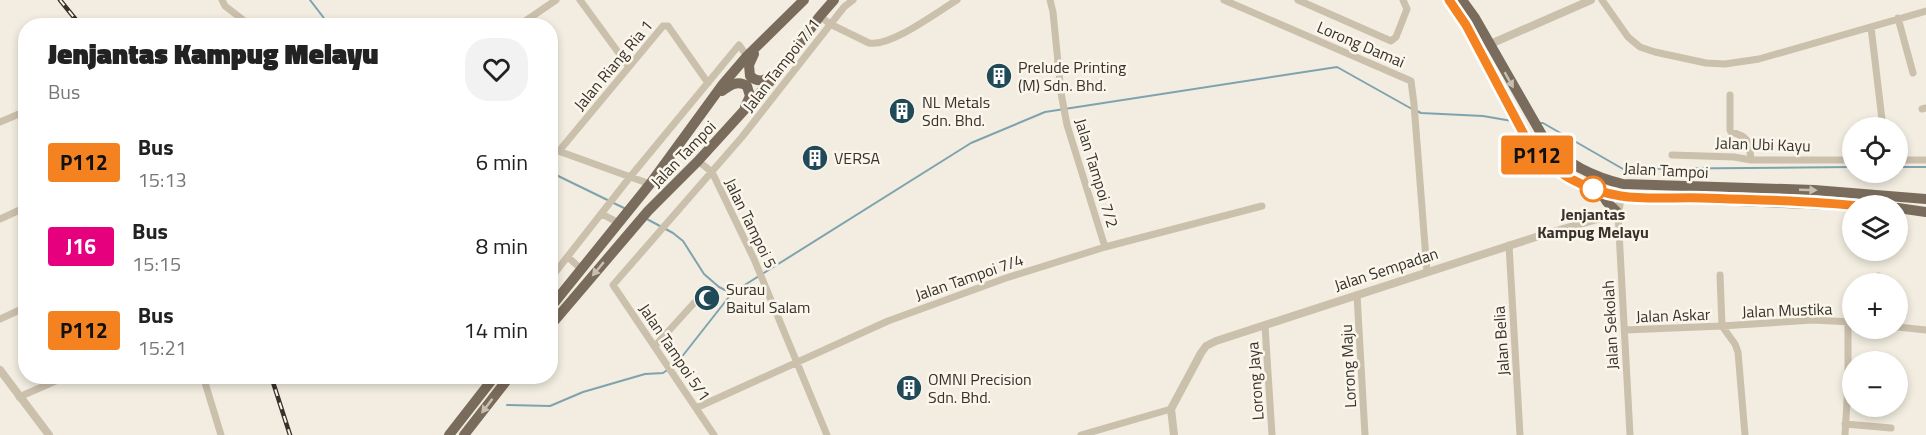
<!DOCTYPE html>
<meta charset="utf-8">
<style>
:root{--surface:#fff;--page:#f2f2f2;--text:#222;--muted:#767676}
body{margin:0;font-family:"Titillium Web",sans-serif;background:var(--page);color:var(--text);height:100vh;display:flex;flex-direction:column;font-size:22px;white-space:nowrap}
*{box-sizing:border-box;margin:0}
p{font-size:20px;color:var(--muted)}
.icon{flex:none;width:33px;height:33px;fill:none;stroke:currentColor;stroke-width:2;stroke-linecap:round;stroke-linejoin:round}
.map{position:relative;flex:1;overflow:hidden}
.sheet{position:absolute;left:18px;top:18px;width:540px;height:366px;display:flex;flex-direction:column;background:var(--surface);border-radius:24px;box-shadow:0 3px 9px #0003}
.sheet>*{flex:none}
.badge{padding:0 12px;border-radius:4px;font-size:21px;line-height:39px}
.controls{position:absolute;left:1842px;top:117px;display:grid;gap:12px}
.controls a{display:grid;place-items:center;width:66px;height:66px;border-radius:50%;background:var(--surface);box-shadow:0 3px 9px #0003;font-size:30px}
.map>.badge{position:absolute;translate:-50% -50%;box-shadow:0 0 0 3px #fff}
.round{display:grid;place-items:center;flex:none;width:63px;height:63px;border-radius:24px;background:var(--page)}
.summary{display:flex;align-items:center;justify-content:space-between;height:102px;padding:0 30px}
h1{font-size:28px;font-weight:800;line-height:45px}
ul{padding:0;list-style:none}
li{display:flex;align-items:center;gap:18px;height:84px;padding:0 30px}
li div{flex:1}
li b{display:block;font-size:22px}
li em{font-style:normal}
li .badge{min-width:66px;font-weight:700;text-align:center}
.map>svg:first-child{display:block}
.lines{fill:none;stroke-linecap:round;stroke-linejoin:round}
.stream{stroke:#7fa3ae;stroke-width:2}
.minor{stroke:#cac0ac;stroke-width:7}
.tertiary{stroke:#cac0ac;stroke-width:8}
.primary{stroke:#7a6c5c;stroke-width:10}
.rail-casing{stroke:#38322a;stroke-width:4.5}
.rail{stroke:#faf6ec;stroke-width:2;stroke-dasharray:7;stroke-linecap:butt}
.oneway{fill:#c7bfb2}
.line-casing{stroke:#fff;stroke-width:14}
.line{stroke:#f58220;stroke-width:9}
.stop-dot{fill:#fff;stroke:#f58220;stroke-width:3}
.labels{text-anchor:middle;stroke-width:5;stroke-linejoin:round;paint-order:stroke}
.street-label{font-size:16px;fill:#38322a;stroke:#faf6ec}
.poi-label{font-size:16px;fill:#38322a;stroke:#faf6ec;text-anchor:start}
.stop-label{font-size:16px;font-weight:bold;fill:#38322a;stroke:#faf6ec}
</style>
<div class="map">
<svg width="1926" height="435" viewBox="0 0 1926 435">
<rect width="100%" height="100%" fill="#f2ede0"/>
<g class="lines">
<path class="stream" d="M 310,0 L 330,26
M 1417,111 L 1421,113 L 1483,116 L 1512,121
M 1539,123 L 1543,123 L 1623,169 L 1852,167
M 1898,167 L 1926,167
M 550,172 L 626,209
M 645,218 L 673,233 L 683,241 L 704,274 L 719,287 L 731,293
M 507,405 L 550,406 L 583,392 L 645,374 L 663,373 L 677,363 L 732,293 L 971,143 L 1045,112 L 1337,67 L 1412,109"/>
<path class="minor" d="M 222,0 L 225,6 L 251,26
M 580,0 L 629,67
M 1050,0 L 1053,12 L 1061,93 L 1067,125 L 1105,247
M 1224,0 L 1411,81 L 1414,104 L 1427,272
M 1298,0 L 1391,41 L 1396,37 L 1407,9 L 1403,0
M 1602,0 L 1628,37 L 1640,47 L 1655,52 L 1706,63 L 1725,64 L 1759,59 L 1926,11
M 820,16 L 830,24 L 869,43 C 891,47 937,12 957,0
M 1898,18 L 1913,73
M 518,26 L 556,0
M 1871,27 L 1883,128
M 1730,95 L 1730,130 L 1731,132 C 1750,137 1749,142 1751,160
M 1922,109 L 1926,108
M 0,122 L 26,111
M 550,148 L 650,184
M 559,151 L 663,26 L 668,26 L 708,83
M 1672,155 L 1734,157 L 1751,160 L 1852,160
M 1898,160 L 1926,160
M 698,161 L 712,172 L 754,259 L 827,435
M 1618,213 L 1630,435
M 602,214 L 619,223
M 0,219 L 26,207
M 1509,245 L 1520,435
M 568,257 L 581,269
M 1720,275 L 1722,326 L 1735,344 L 1738,352 L 1745,435
M 550,279 L 630,177 L 739,45 L 747,56
M 1877,284 L 1878,276
M 1357,295 L 1365,435
M 0,319 L 26,307
M 1265,326 L 1272,435
M 1898,327 L 1926,330
M 1625,330 L 1722,326 L 1813,320 L 1852,322
M 655,346 L 694,303
M 203,376 L 221,435
M 19,397 L 67,376
M 696,408 L 888,321 L 1006,278 L 1105,247 L 1262,206
M 1845,424 L 1891,428
M 714,435 L 613,285 L 742,137 L 844,7 L 853,0
M 1081,435 L 1171,409
M 1845,435 L 1848,384 L 1848,322"/>
<path class="tertiary" d="M 1479,49 L 1591,0
M 0,370 L 49,435
M 1174,435 L 1171,409 L 1201,353 L 1206,346 L 1216,341 L 1539,236 L 1618,213 L 1623,184"/>
<path class="primary" d="M 1449,0 L 1466,25 L 1528,142 L 1538,156 L 1553,168 L 1580,184 L 1621,196 L 1857,206
M 1462,0 L 1475,18 L 1546,142 C 1568,165 1593,177 1623,184 L 1814,190 L 1926,199
M 754,54 L 749,65 L 750,76 C 758,83 765,81 773,75
M 722,91 C 730,85 738,80 747,86 L 750,96 L 745,107
M 1600,191 L 1607,202 L 1618,213
M 1898,208 L 1926,212
M 550,308 L 650,184 L 723,84 L 747,56 L 804,0
M 550,326 L 648,211 L 698,161 L 777,74 L 820,16 L 834,0
M 449,435 L 495,376
M 464,435 L 510,376"/>
<g class="rail-casing">
<path id="rail" d="M 60,0 L 81,26
M 271,376 L 290,435"/>
</g>
<use href="#rail" class="rail"/>
</g>
<defs><path id="oneway-solid" d="M-6-.8H1V-3.2L6.5 0L1 3.2V.8H-6Z" transform="scale(1.5)"/></defs>
<g class="oneway">
<use href="#oneway-solid" transform="translate(1509 80) rotate(61)"/>
<use href="#oneway-solid" transform="translate(1808 190) rotate(2)"/>
<use href="#oneway-solid" transform="translate(598 269) rotate(130)"/>
<use href="#oneway-solid" transform="translate(487 406) rotate(127)"/>
</g>
<g class="lines">
<g class="line-casing">
<path id="line" d="M 1449,0 L 1466,25 L 1528,142 C 1550,172 1585,190 1621,196 C 1647,200 1676,197 1703,198 C 1754,200 1806,200 1858,206"/>
</g>
<use href="#line" class="line"/>
</g>
<defs>
<g id="building-disc" transform="scale(1.35)"><circle r="9.5" fill="#214a59" stroke="#faf6ec"/><path d="M-4-6H4V6H1V3H-1V6H-4ZM-2.5-4.3h1.7v1.8h-1.7ZM.8-4.3h1.7v1.8H.8ZM-2.5-1h1.7V.8h-1.7ZM.8-1h1.7V.8H.8Z" fill="#fff"/></g>
<g id="mosque-disc" transform="scale(1.35)"><circle r="9.5" fill="#214a59" stroke="#faf6ec"/><path d="M3.5-4.9A6 6 0 1 0 3.5 4.9A5 5 0 1 1 3.5-4.9Z" fill="#fff"/></g>
</defs>
<g fill-rule="evenodd">
<use href="#building-disc" x="999" y="76"/>
<use href="#building-disc" x="902" y="111"/>
<use href="#building-disc" x="815" y="158"/>
<use href="#mosque-disc" x="707" y="298"/>
<use href="#building-disc" x="909" y="388"/>
</g>
<circle class="stop-dot" cx="1593" cy="189" r="12"/>
<g class="labels">
<g class="street-label">
<text transform="translate(1361 44) rotate(23)" y="6">Lorong Damai</text>
<text transform="translate(613 65) rotate(-50)" y="6">Jalan Riang Ria 1</text>
<text transform="translate(781 65) rotate(-52)" y="6">Jalan Tampoi 7/1</text>
<text transform="translate(1763 144) rotate(2)" y="6">Jalan Ubi Kayu</text>
<text transform="translate(683 154) rotate(-46)" y="6">Jalan Tampoi</text>
<text transform="translate(1666 170) rotate(3)" y="6">Jalan Tampoi</text>
<text transform="translate(1097 173) rotate(73)" y="6">Jalan Tampoi 7/2</text>
<text transform="translate(751 223) rotate(64)" y="6">Jalan Tampoi 5</text>
<text transform="translate(1386 269) rotate(-18)" y="6">Jalan Sempadan</text>
<text transform="translate(969 277) rotate(-19)" y="6">Jalan Tampoi 7/4</text>
<text transform="translate(1787 310) rotate(-2)" y="6">Jalan Mustika</text>
<text transform="translate(1673 315) rotate(-2)" y="6">Jalan Askar</text>
<text transform="translate(1610 325) rotate(-93)" y="6">Jalan Sekolah</text>
<text transform="translate(1501 341) rotate(-94)" y="6">Jalan Belia</text>
<text transform="translate(675 352) rotate(56)" y="6">Jalan Tampoi 5/1</text>
<text transform="translate(1348 366) rotate(-93)" y="6">Lorong Maju</text>
<text transform="translate(1255 381) rotate(-94)" y="6">Lorong Jaya</text>
</g>
<g class="poi-label">
<text x="1018" y="73">Prelude Printing<tspan x="1018" dy="18">(M) Sdn. Bhd.</tspan></text>
<text x="922" y="108">NL Metals<tspan x="922" dy="18">Sdn. Bhd.</tspan></text>
<text x="834" y="164">VERSA</text>
<text x="726" y="295">Surau<tspan x="726" dy="18">Baitul Salam</tspan></text>
<text x="928" y="385">OMNI Precision<tspan x="928" dy="18">Sdn. Bhd.</tspan></text>
</g>
<g class="stop-label">
<text x="1593" y="220">Jenjantas<tspan x="1593" dy="18">Kampug Melayu</tspan></text>
</g>
</g>
</svg>
<div class="controls">
<a><svg class="icon" aria-label="locate" viewBox="0 0 24 24"><circle cx="12" cy="12" r="6"/><path d="M12 2v4M12 18v4M2 12h4M18 12h4"/></svg></a>
<a><svg class="icon" aria-label="layers" viewBox="0 0 24 24"><path d="M12 4l9 5-9 5-9-5zM3 14l9 5 9-5"/></svg></a>
<a>+</a>
<a>−</a>
</div>
<b class="badge" style="left:1537px;top:155px;background:#f58220;color:#111">P112</b>
<section class="sheet">
<div class="summary"><div><h1>Jenjantas Kampug Melayu</h1><p>Bus</p></div><a class="round"><svg class="icon" aria-label="heart" viewBox="0 0 24 24"><path d="M12 20l-8-8c-3-5 5-10 8-4 3-6 11-1 8 4z"/></svg></a></div>
<ul>
<li><span class="badge" style="background:#f58220;color:#111">P112</span><div><b>Bus</b><p>15:13</p></div><em>6 min</em></li>
<li><span class="badge" style="background:#e6007e;color:#fff">J16</span><div><b>Bus</b><p>15:15</p></div><em>8 min</em></li>
<li><span class="badge" style="background:#f58220;color:#111">P112</span><div><b>Bus</b><p>15:21</p></div><em>14 min</em></li>
</ul>
</section>
</div>
